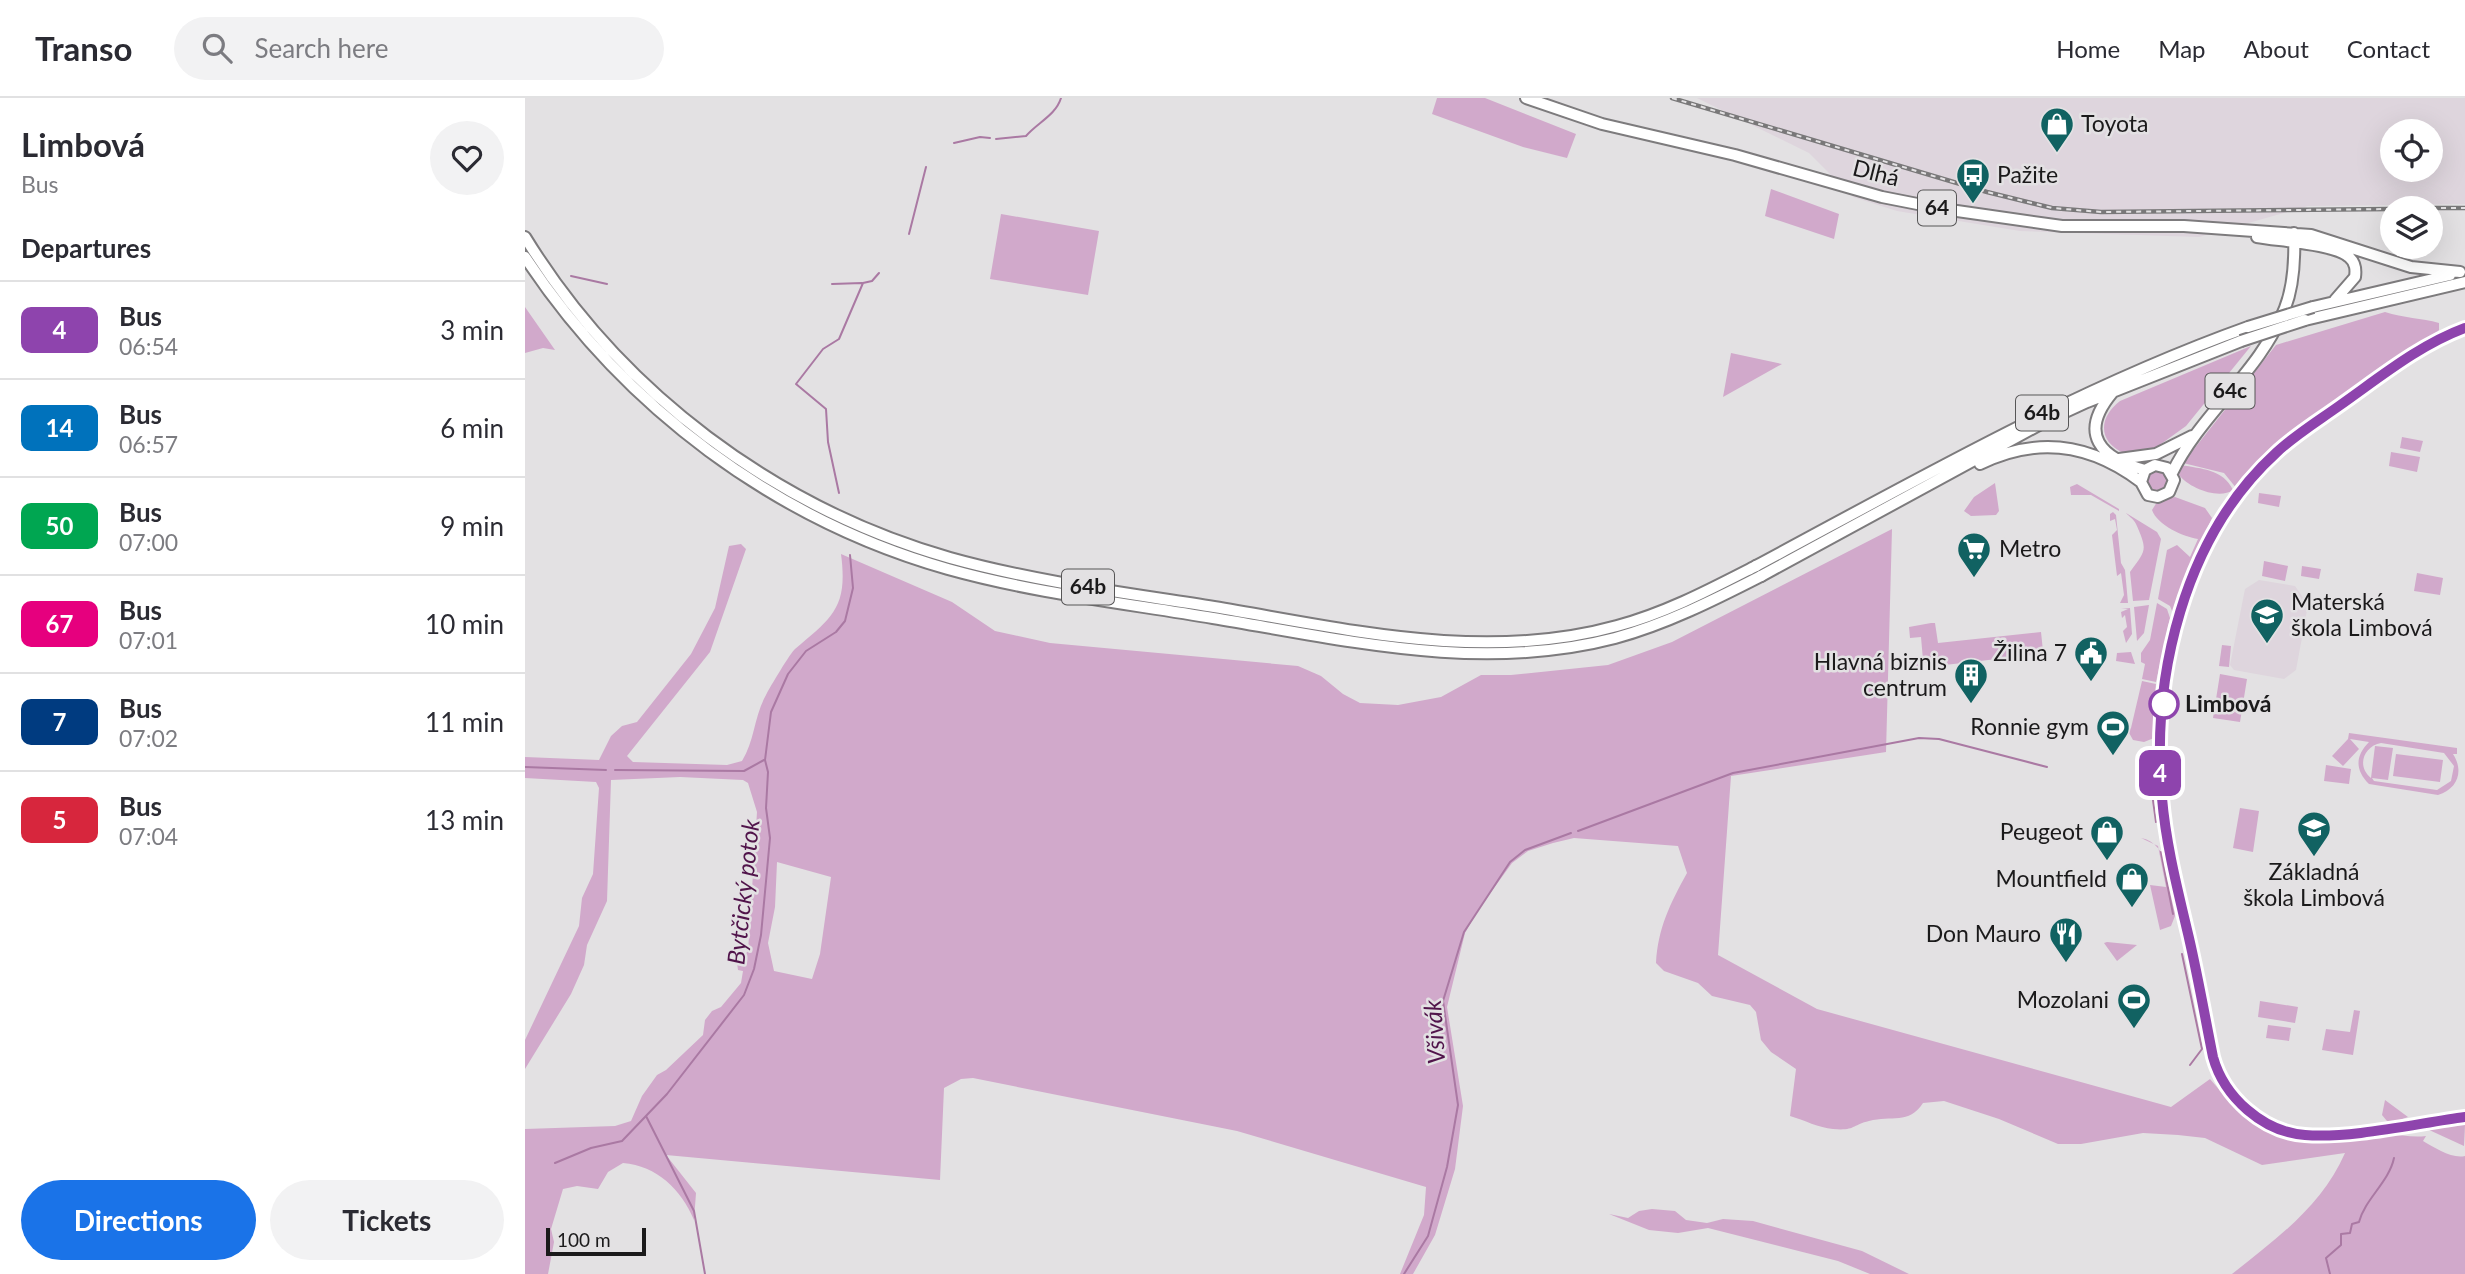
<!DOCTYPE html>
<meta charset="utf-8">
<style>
:root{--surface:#fff;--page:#f2f2f3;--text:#2b2b33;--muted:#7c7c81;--line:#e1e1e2;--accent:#1a73e8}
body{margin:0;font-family:Lato,sans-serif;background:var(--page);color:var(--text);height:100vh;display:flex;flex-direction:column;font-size:26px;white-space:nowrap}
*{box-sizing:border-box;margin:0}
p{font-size:23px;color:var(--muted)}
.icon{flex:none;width:38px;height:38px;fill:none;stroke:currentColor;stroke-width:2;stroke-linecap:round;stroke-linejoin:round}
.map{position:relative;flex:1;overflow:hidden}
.drawer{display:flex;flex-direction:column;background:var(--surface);width:525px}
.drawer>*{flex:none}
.badge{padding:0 14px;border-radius:10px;font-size:24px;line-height:46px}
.controls{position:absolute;left:1855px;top:21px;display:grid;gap:14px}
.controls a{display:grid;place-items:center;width:63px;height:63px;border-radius:50%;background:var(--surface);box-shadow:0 7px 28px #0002;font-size:35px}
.scale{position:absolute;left:21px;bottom:18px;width:100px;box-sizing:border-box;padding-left:7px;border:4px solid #1b1a1b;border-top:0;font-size:19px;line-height:24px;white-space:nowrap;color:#1b1a1b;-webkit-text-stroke:5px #e3e1e3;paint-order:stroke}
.map>.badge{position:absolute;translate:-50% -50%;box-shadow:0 0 0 4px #fff}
h2{padding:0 21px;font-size:26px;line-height:63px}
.round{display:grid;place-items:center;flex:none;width:74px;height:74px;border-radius:37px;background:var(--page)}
.summary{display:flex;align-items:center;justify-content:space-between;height:119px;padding:0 21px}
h1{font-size:33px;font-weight:700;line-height:52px}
.button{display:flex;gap:14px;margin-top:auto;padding:14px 21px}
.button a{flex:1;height:80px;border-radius:42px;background:var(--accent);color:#fff;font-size:28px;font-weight:700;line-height:80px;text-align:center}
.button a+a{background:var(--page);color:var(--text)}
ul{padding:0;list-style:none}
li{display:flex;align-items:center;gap:21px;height:98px;padding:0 21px;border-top:2px solid var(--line)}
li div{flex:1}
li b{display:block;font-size:26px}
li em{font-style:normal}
li .badge{min-width:77px;font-weight:700;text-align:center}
header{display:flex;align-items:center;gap:42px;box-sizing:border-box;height:98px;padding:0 35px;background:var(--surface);border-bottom:2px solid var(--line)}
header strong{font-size:33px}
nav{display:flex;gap:38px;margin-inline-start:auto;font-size:24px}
.search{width:490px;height:63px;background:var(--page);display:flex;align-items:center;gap:18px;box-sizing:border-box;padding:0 24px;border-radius:38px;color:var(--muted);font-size:26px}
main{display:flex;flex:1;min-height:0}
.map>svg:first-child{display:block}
.built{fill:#ded5dd;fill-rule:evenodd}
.green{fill:#d1a9cb;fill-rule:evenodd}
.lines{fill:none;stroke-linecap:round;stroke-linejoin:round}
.stream{stroke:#aa79a3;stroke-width:2}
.primary-casing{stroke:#7d7b7d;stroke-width:14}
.trunk-casing{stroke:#7d7b7d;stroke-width:14}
.primary{stroke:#fff;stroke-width:10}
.trunk{stroke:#fff;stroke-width:10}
.rail-casing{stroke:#797879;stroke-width:4.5}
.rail{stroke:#e3e1e3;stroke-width:2;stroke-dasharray:5;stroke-linecap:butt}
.primary-bridge-casing{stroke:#7d7b7d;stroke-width:14;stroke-linecap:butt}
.primary-bridge{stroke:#fff;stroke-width:10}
.line-casing{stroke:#fff;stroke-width:16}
.line{stroke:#8e44ad;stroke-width:10}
.stop-dot{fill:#fff;stroke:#8e44ad;stroke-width:3.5}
.labels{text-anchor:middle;stroke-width:5;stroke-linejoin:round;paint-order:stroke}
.shield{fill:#e3e1e3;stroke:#575657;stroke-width:2}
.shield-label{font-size:21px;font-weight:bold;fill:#1b1a1b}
.poi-label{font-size:23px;fill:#1b1a1b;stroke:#e3e1e3;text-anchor:end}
.street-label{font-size:23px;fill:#1b1a1b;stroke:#e3e1e3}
.stop-label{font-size:23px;font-weight:bold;fill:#1b1a1b;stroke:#e3e1e3;text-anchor:start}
.water-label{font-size:24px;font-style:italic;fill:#51144b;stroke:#e3e1e3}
</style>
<header>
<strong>Transo</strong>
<div class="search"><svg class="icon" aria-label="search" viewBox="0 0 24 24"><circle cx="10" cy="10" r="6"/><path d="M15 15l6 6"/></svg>Search here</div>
<nav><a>Home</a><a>Map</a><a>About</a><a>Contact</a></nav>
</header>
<main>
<section class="drawer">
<div class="summary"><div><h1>Limbová</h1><p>Bus</p></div><a class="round"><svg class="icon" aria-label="heart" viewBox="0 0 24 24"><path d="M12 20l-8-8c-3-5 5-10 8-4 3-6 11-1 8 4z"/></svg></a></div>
<h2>Departures</h2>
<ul>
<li><span class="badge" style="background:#8e44ad;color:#fff">4</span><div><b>Bus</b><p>06:54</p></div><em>3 min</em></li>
<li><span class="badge" style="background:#0072bc;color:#fff">14</span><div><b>Bus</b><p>06:57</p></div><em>6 min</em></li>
<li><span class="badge" style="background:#00a651;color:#fff">50</span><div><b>Bus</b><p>07:00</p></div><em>9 min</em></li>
<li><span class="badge" style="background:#e6007e;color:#fff">67</span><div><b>Bus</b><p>07:01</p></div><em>10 min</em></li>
<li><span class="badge" style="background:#003b80;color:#fff">7</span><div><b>Bus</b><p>07:02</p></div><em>11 min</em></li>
<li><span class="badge" style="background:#d7263d;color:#fff">5</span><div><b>Bus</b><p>07:04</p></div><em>13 min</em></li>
</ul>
<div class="button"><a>Directions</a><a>Tickets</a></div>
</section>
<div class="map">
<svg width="1940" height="1176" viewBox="0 0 1940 1176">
<rect width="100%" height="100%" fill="#e3e1e3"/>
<path class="built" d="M 1172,0 L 1940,0 L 1940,106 L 1783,108 L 1674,139 L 1495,133 L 1372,113 L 1328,99 L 1284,55 ZM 1867,33 L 1906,33 L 1906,72 L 1867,72 Z
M 1734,482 L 1770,488 L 1783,507 L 1771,572 L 1759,581 L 1709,572 L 1705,567 L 1720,491 Z"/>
<path class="green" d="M 912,0 L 960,0 L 1051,36 L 1042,60 L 998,49 L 907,16 Z
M 1246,91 L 1314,116 L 1309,141 L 1240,118 Z
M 476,116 L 574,133 L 563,197 L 465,181 Z
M 0,209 L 30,252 L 18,250 L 0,255 Z
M 1860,214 C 1878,220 1897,220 1914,225 L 1914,232 L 1906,241 L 1766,337 L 1712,391 L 1699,375 L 1658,365 L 1751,247 Z
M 1726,248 L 1661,328 L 1636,346 L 1637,349 L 1625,353 L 1599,355 C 1572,343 1574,319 1595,303 Z
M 1206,255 L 1257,266 L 1198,299 Z
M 1877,339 L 1898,343 L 1895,354 L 1875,350 Z
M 1866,354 L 1895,359 L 1892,374 L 1864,368 Z
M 1656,367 C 1677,371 1698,371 1708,392 C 1694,402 1664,390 1654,377 Z
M1622 383a10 10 0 1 1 20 0a10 10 0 1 1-20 0Z
M 1470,385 L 1474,413 L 1471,417 L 1446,418 L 1439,413 L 1449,399 Z
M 1552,386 L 1594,411 L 1594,413 L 1566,397 L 1546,397 L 1545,389 Z
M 1734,395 L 1756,398 L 1754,409 L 1733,405 Z
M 1650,399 L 1680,410 L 1687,420 L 1667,465 L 1650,520 L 1645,508 L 1633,501 L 1642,452 L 1652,447 L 1665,459 L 1673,441 C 1659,439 1632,427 1627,412 L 1632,404 Z
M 1588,414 L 1591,417 L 1596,465 L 1600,472 L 1603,505 L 1595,505 L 1599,497 L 1596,475 L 1592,478 L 1587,437 L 1592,432 L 1590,421 L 1585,423 L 1585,416 Z
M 1601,415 L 1632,434 L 1636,441 L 1624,502 L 1608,503 L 1605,474 C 1621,452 1623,453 1611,426 C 1609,421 1602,417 1601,415 Z
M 1367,431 L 1361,654 L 1206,678 L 1193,857 L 1292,911 L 1646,1009 L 1685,981 C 1742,1049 1776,1043 1858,1037 C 1873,1036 1887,1040 1901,1038 L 1898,1043 C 1910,1050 1927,1061 1940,1058 L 1940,1176 L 1707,1176 C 1751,1141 1797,1108 1820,1055 L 1737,1067 L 1680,1040 L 1653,1037 L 1618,1035 L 1556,1046 L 1533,1046 L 1474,1021 L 1419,1003 L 1398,1005 C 1384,1027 1366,1017 1344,1023 C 1327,1027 1330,1033 1308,1031 C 1294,1030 1279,1022 1265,1018 L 1271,971 L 1246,954 L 1236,942 L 1231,914 L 1225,907 L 1187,898 L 1173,885 L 1139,873 L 1131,865 C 1133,830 1145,806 1162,775 L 1153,748 L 1049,740 L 1028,745 L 1003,753 L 987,765 L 953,812 L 940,835 L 922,909 L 938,1008 L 930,1071 L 910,1137 L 888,1176 L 875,1176 L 899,1117 L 901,1089 L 712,1033 L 448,980 L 436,981 L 419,990 L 415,1082 L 141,1057 L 171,1095 L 169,1122 C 156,1091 132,1068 98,1065 L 83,1074 L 73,1091 L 52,1088 L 38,1091 L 26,1131 L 29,1144 L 23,1176 L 0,1176 L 0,1031 L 90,1028 L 106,1023 L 117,998 L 132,977 L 141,972 L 178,937 L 180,922 L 187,913 L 196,909 L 216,885 L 218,873 L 213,872 L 212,865 L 223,853 L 232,714 L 223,685 L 218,682 L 155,679 L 86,682 L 82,803 L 62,847 L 59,867 L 46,896 L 0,971 L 0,942 L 54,828 L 57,800 L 68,776 L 74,690 L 71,684 L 0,680 L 0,659 L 74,662 L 86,638 L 97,628 L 112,624 L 166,556 L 190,510 L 204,448 L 216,446 L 221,451 L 185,554 L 102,658 L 108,664 L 202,667 L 217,663 C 230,642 229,618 241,597 C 245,589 266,554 270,551 C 308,519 323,509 316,456 L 427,504 L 470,533 L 525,545 L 773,568 L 796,578 L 818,596 L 835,605 L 873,607 L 916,599 L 956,577 L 986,577 L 1083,567 L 1147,544 ZM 252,764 L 306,779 L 295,856 L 287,881 L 249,873 L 243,845 L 250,809 Z
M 1739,463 L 1763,468 L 1760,483 L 1737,478 Z
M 1777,468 L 1796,471 L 1794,481 L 1776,478 Z
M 1892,475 L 1918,480 L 1915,497 L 1889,493 Z
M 1632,505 L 1642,511 L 1645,520 L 1631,584 L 1617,581 L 1620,566 L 1616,564 L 1616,555 L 1625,542 Z
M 1624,507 L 1619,535 L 1612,543 L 1609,509 Z
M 1605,510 L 1607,536 L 1601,545 L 1598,533 L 1602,529 L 1600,517 L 1597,520 L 1596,514 L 1603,511 L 1596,511 Z
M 1406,525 L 1410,525 L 1413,545 L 1516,534 L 1518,553 L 1515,556 L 1411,568 L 1410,563 L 1397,565 L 1397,570 L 1391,570 L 1384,564 L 1398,562 L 1396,539 L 1385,540 L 1384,529 Z
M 1697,547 L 1706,548 L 1704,569 L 1694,568 Z
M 1606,554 L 1610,566 L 1591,563 L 1592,555 Z
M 1695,576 L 1722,581 L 1715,624 L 1688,620 Z
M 1617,583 L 1631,586 C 1628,607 1634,623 1629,640 L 1619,644 L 1608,642 L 1603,633 L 1606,630 Z
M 1824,635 L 1932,650 L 1932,656 L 1928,656 C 1939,673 1933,691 1913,697 L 1844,686 C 1830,672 1830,658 1844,644 L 1825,641 L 1834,651 L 1818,668 L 1807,658 L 1823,641 ZM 1856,645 L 1919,655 L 1929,668 L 1926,683 L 1912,692 L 1849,683 L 1847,680 L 1863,682 L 1868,650 L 1850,648 L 1846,680 C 1831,668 1839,648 1856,645 Z
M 1871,656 L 1918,662 L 1915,684 L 1868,678 Z
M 1801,667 L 1826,671 L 1824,686 L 1799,683 Z
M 1715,710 L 1734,713 L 1728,754 L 1708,750 Z
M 1616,740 C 1644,744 1650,792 1650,818 L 1646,828 L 1635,832 L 1625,787 L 1641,789 L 1633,748 Z
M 1582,844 L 1612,847 L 1592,863 L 1579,845 Z
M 1735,903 L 1773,909 L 1770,925 L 1733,919 Z
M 1829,912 L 1835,913 L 1828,957 L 1797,952 L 1801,931 L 1825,934 Z
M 1743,927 L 1766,930 L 1764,943 L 1741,940 Z
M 1860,1002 L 1883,1019 L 1869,1024 L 1862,1023 L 1857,1017 Z
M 1933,1025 L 1940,1027 L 1939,1048 L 1902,1031 Z
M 1127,1111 L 1150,1113 L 1161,1122 L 1182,1125 L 1198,1121 L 1228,1123 L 1337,1153 L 1384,1176 L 1345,1176 L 1313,1163 L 1183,1130 L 1153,1135 L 1124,1132 L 1084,1116 L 1103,1120 L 1114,1113 Z"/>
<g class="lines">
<path class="stream" d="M 471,41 L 501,38 C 512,25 531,17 536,0
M 429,45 L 455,39 L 465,40
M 384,136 L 401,69
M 46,178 L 82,186
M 307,186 L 337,185
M 314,395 L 303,344 L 301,311 L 271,286 L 298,251 L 314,241 L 338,185 L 347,183 L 354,175
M 0,669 L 81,672
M 90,672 L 219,673 L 239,662
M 1627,695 L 1631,724
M 1053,733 L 1208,675 L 1394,640 L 1414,641 L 1522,669
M 1636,754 L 1648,816
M 1657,856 L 1677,951 L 1665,967
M 121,1018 L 169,1113 L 180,1176
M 30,1065 L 66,1050 L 97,1043 L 142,996 L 219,897 L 229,871 L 236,837 L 245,740 L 241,710 L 243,674 L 240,662 L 246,614 L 263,576 L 281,553 L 311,534 L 320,523 L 328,490 L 325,457
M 879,1176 L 903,1138 L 922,1069 L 933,1007 L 918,903 L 939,834 L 985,764 L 1000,752 L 1046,735
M 1805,1176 L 1801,1160 L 1816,1147 L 1816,1136 L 1825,1135 L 1827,1126 L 1834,1124 C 1840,1101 1864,1084 1869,1060"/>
<g class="primary-casing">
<path id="primary" d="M 1001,0 L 1077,26 L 1210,57 L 1357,99 L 1418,111 L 1537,128 L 1659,128 L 1786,137 L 1886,169 L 1935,174
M 1732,139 C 1753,143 1810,146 1824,159 C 1831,165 1831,172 1830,179 L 1810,202
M 1788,209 L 1925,177
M 1780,222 L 1940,184
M 1587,295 C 1553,336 1575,360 1620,372 L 1630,367 L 1642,370 L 1649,382 L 1644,394 L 1633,399 L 1623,397 L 1616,384 L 1620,372
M 1594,361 L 1631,356 L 1667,338
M 1455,366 C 1512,338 1565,345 1616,384
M 1647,375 C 1676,315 1736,273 1760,210 C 1769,187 1770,160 1769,135
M 1231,468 C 1392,382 1550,291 1723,229
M 1236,478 L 1523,322 L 1562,304 L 1716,243"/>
</g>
<g class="trunk-casing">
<path id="trunk" d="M 0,139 C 95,294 250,410 425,460 C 511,484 601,495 689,509 C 822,531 959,565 1092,528 C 1141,515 1186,491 1231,468
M 0,159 C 99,309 250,422 423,471 C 509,495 599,505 688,520 C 821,542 956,575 1090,540 C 1141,526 1189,502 1236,478"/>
</g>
<use href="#primary" class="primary"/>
<use href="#trunk" class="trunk"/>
<g class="rail-casing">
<path id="rail" d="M 1147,0 L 1462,94 L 1527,110 L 1576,114 L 1867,111
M 1906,110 L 1940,110"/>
</g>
<use href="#rail" class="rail"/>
<g class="primary-bridge-casing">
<path id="primary-bridge" d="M 1723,229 L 1788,209
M 1716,243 L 1780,222"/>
</g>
<use href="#primary-bridge" class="primary-bridge"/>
</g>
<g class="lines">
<g class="line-casing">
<path id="line" d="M 1940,230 C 1894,247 1854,280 1814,308 C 1793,323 1770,337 1751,355 C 1659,439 1626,578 1637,700 C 1641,747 1653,793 1664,840 C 1673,879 1680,919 1688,959 C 1699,999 1738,1034 1780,1037 C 1825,1041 1894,1025 1940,1019"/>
</g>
<use href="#line" class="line"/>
</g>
<defs>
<g id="shop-pin" transform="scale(1.75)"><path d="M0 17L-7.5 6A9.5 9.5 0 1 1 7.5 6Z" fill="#116262" stroke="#e3e1e3"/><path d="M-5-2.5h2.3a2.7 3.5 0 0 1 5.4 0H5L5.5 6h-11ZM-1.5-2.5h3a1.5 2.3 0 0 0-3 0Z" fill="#fff"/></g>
<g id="bus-pin" transform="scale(1.75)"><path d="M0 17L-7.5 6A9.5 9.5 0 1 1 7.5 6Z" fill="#116262" stroke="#e3e1e3"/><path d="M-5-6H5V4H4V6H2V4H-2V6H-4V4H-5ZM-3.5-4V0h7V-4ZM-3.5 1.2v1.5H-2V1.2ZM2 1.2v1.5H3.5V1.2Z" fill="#fff"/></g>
<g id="supermarket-pin" transform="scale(1.75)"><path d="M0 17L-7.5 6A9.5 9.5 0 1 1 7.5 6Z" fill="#116262" stroke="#e3e1e3"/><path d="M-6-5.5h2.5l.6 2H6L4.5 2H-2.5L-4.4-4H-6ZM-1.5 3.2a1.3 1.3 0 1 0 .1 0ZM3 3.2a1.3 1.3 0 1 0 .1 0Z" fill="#fff"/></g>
<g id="school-pin" transform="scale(1.75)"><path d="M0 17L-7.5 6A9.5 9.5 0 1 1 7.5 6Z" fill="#116262" stroke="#e3e1e3"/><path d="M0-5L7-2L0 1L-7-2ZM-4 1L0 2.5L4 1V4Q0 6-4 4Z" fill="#fff"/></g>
<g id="civic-pin" transform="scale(1.75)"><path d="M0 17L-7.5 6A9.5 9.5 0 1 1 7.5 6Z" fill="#116262" stroke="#e3e1e3"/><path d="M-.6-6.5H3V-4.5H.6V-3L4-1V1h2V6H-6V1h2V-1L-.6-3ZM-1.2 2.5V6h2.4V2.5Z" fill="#fff"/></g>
<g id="building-pin" transform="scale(1.75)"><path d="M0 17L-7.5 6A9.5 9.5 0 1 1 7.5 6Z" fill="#116262" stroke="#e3e1e3"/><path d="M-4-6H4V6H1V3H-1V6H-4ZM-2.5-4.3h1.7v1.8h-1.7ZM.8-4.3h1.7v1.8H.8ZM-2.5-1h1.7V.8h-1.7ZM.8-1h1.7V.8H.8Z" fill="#fff"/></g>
<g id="stadium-pin" transform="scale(1.75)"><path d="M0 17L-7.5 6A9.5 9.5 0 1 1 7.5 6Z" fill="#116262" stroke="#e3e1e3"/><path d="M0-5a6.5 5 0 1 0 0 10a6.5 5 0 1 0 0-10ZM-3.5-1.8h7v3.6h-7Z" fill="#fff"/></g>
<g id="restaurant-pin" transform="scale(1.75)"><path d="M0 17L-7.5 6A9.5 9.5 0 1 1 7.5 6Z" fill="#116262" stroke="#e3e1e3"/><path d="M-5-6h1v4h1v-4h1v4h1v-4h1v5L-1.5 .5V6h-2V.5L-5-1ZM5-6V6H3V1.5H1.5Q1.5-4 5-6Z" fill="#fff"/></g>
</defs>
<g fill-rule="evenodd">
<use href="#shop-pin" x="1532" y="26"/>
<use href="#bus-pin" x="1448" y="77"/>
<use href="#supermarket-pin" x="1449" y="451"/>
<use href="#school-pin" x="1742" y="517"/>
<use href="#civic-pin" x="1566" y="555"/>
<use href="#building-pin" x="1446" y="577"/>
<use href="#stadium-pin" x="1588" y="629"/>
<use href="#school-pin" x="1789" y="730"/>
<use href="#shop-pin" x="1582" y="734"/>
<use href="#shop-pin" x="1607" y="781"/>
<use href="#restaurant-pin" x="1541" y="836"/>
<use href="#stadium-pin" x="1609" y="902"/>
</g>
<circle class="stop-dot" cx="1639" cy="606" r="14"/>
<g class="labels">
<g class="shield">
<rect x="1393" y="92.5" width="38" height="35" rx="5"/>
<rect x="1680.5" y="275.5" width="49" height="35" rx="5"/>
<rect x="1491" y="297.5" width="52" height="35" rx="5"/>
<rect x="537" y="471.5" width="52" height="35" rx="5"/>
</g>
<g class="shield-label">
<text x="1412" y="117">64</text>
<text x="1705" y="300">64c</text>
<text x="1517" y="322">64b</text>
<text x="563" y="496">64b</text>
</g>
<g class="poi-label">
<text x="1556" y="34" text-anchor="start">Toyota</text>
<text x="1472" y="85" text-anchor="start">Pažite</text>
<text x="1474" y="459" text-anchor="start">Metro</text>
<text x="1766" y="512" text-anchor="start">Materská<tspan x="1766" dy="26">škola Limbová</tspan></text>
<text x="1542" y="563">Žilina 7</text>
<text x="1422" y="572">Hlavná biznis<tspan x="1422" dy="26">centrum</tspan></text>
<text x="1564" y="637">Ronnie gym</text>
<text x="1558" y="742">Peugeot</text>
<text x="1789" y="782" text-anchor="middle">Základná<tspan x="1789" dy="26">škola Limbová</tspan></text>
<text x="1582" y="789">Mountfield</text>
<text x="1516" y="844">Don Mauro</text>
<text x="1584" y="910">Mozolani</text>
</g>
<g class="street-label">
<text transform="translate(1351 75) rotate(14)" y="8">Dlhá</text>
</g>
<g class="stop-label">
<text x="1660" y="614">Limbová</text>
</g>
<g class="water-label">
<text transform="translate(219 794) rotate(-84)" y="8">Bytčický potok</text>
<text transform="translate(910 934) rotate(-94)" y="8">Všivák</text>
</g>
</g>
</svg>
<div class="controls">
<a><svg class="icon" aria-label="locate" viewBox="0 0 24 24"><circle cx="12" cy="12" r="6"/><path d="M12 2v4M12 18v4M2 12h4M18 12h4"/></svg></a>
<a><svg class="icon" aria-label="layers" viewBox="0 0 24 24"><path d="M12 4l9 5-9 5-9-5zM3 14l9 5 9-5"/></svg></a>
</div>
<div class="scale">100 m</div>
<b class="badge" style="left:1635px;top:675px;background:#8e44ad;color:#fff">4</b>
</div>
</main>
